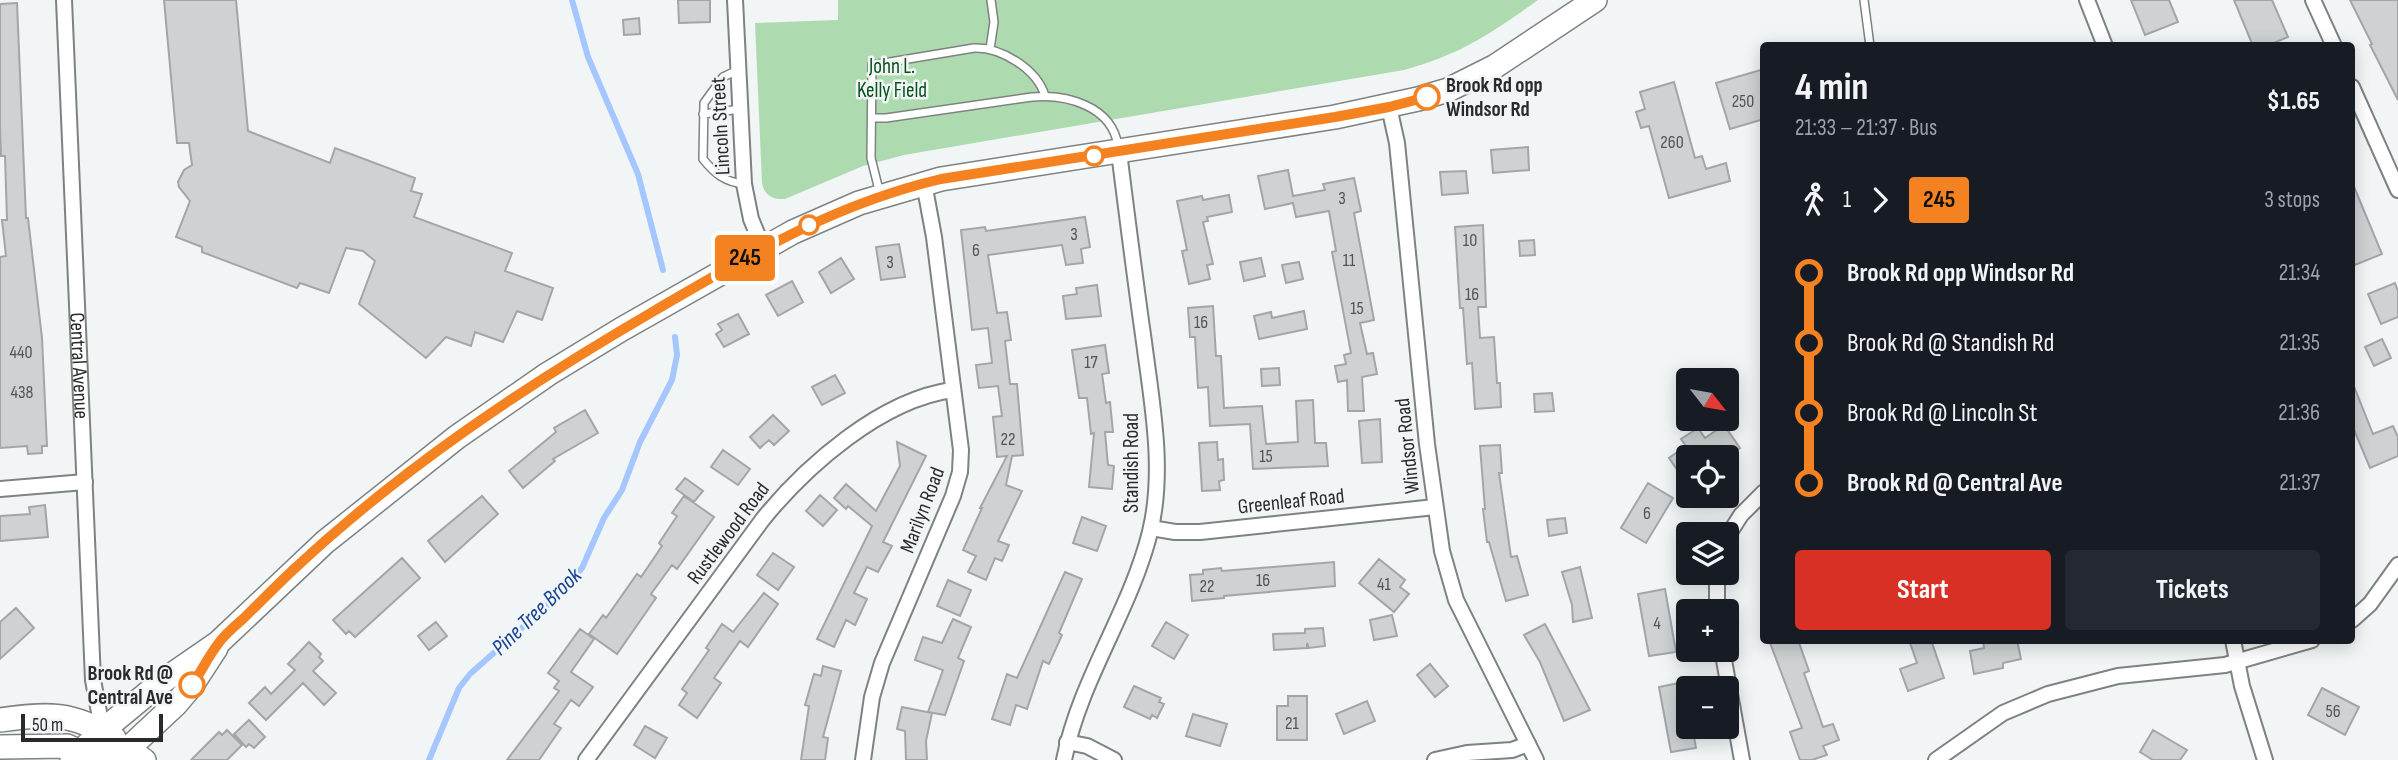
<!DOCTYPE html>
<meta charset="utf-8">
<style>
:root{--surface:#171b24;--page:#242831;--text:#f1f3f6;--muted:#9ea1a6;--accent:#d93025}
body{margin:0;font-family:"Sofia Sans Condensed",sans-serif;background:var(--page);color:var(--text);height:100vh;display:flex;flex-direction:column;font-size:26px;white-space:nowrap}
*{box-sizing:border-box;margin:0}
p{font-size:23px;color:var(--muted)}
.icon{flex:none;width:38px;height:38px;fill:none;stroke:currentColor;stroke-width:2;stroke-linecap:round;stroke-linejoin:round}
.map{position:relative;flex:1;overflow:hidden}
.details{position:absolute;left:1760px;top:42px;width:595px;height:602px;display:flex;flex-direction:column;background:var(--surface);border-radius:7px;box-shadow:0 4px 18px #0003}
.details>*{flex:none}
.badge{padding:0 14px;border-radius:5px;font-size:24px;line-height:46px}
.needle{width:46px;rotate:121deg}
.tools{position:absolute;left:1676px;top:368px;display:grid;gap:14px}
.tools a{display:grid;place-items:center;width:63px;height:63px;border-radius:7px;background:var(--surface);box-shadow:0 4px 18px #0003;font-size:35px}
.scale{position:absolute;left:21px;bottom:18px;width:142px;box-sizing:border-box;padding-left:7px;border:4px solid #292a2a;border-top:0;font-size:19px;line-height:24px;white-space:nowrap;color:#292a2a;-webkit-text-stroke:5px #f1f5f6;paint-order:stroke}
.map>.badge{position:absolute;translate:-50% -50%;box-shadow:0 0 0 4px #fff}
.legs{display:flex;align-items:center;gap:10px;height:77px;padding:0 35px;font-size:23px}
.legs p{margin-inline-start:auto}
.headline{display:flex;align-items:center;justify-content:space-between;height:119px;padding:0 35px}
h1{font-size:38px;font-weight:700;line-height:52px}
.primary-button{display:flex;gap:14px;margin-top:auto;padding:14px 35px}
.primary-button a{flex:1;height:80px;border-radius:7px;background:var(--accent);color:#fff;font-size:28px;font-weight:700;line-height:80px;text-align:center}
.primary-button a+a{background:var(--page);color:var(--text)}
ul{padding:0 35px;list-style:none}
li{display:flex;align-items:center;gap:24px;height:70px;font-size:26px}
li i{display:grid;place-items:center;width:10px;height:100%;margin:0 9px;background:currentColor}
li i::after{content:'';width:18px;height:18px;margin:-9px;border:5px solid;border-radius:50%;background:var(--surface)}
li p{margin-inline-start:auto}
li:first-child i{background:linear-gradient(#0000 50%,currentColor 0)}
li:last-child i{background:linear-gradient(currentColor 50%,#0000 0)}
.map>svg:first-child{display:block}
.green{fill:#aedab0}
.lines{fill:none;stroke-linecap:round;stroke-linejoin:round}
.stream{stroke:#a5c6ff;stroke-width:6}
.building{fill:#ced2d3;stroke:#a3a6a8;stroke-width:2}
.lane-casing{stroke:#7e8282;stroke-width:10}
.street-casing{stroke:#7e8282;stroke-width:18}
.secondary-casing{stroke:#7e8282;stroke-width:24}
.primary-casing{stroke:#7e8282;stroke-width:26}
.lane{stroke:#fff;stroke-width:7}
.street{stroke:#fff;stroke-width:14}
.secondary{stroke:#fff;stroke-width:21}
.primary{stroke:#fff;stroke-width:23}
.line-1-casing{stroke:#fff;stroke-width:16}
.line-1{stroke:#f58220;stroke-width:10}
.stop-1-dot{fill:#fff;stroke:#f58220;stroke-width:3.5}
.labels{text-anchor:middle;stroke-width:5;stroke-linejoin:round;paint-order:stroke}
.number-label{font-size:18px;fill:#525454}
.park-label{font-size:21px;fill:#045119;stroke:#f1f5f6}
.stop-label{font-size:21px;font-weight:bold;fill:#292a2a;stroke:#f1f5f6;text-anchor:start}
.street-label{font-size:21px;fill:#292a2a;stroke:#f1f5f6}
.water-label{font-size:23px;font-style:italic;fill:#164190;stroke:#f1f5f6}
</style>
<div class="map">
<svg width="2398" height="760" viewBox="0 0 2398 760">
<rect width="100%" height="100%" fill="#f1f5f6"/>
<path class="green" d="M 838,0 L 1538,0 C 1492,33 1460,55 1404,70 L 904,155 L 863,166 L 785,199 C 773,200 764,195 762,183 L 755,23 L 838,20 Z"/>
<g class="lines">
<path class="stream" d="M 572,0 L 588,57 L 638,174 L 663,270
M 429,760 L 459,688 L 470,674 L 561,593 L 582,568 L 604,518 L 622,490 L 640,442 L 672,380 L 677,355 L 675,337"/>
</g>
<path class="building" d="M 164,0 L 236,0 L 248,131 L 330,163 L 335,148 L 415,178 L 411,191 L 422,194 L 414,217 L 512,253 L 505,271 L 553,288 L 542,320 L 517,311 L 503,342 L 475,332 L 471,346 L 446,337 L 426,358 L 359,304 L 375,261 L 363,251 L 346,248 L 329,293 L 300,283 L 297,288 L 202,252 L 202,247 L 176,237 L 190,201 L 179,187 L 178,182 L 184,170 L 192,165 L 189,143 L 177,143 Z
M 678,0 L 710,0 L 710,22 L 679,23 Z
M 2131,0 L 2169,0 L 2178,22 L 2145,35 Z
M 2234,0 L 2272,0 L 2288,37 L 2267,46 L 2253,46 Z
M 2350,0 L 2398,0 L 2398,100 L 2370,45 L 2372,44 Z
M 17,3 L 26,218 L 28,218 L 42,338 L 47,446 L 42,446 L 42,453 L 28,454 L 27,446 L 0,448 L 0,257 L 6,256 L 2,220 L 7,220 L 5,156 L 1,156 L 0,127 L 0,4 Z
M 639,18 L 640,34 L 624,35 L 623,20 Z
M 1764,69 L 1764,119 L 1730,129 L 1716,83 Z
M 1674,82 L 1695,158 L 1702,156 L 1706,169 L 1726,163 L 1730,181 L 1669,198 L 1649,126 L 1641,128 L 1636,112 L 1645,109 L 1640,92 Z
M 1528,147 L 1529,170 L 1493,173 L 1491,150 Z
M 1288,170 L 1293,196 L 1325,190 L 1323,184 L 1354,178 L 1361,211 L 1354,213 L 1374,320 L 1360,323 L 1367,354 L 1373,353 L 1377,374 L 1362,377 L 1364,411 L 1348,411 L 1347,380 L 1338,382 L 1335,366 L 1346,364 L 1344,355 L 1351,353 L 1332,252 L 1336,251 L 1329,211 L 1296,217 L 1293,203 L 1265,209 L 1258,176 Z
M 1466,171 L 1468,193 L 1442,195 L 1440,172 Z
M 2352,182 L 2382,254 L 2355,265 L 2352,257 Z
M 1229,195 L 1232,212 L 1207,217 L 1208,221 L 1203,222 L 1213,264 L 1207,265 L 1210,279 L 1189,284 L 1182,251 L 1187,250 L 1177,201 L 1202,196 L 1203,200 Z
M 1085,217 L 1090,247 L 1081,249 L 1083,263 L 1066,265 L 1062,245 L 988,255 L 997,313 L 1007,312 L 1011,340 L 1005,341 L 1010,384 L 1017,384 L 1023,455 L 1012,456 L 1006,485 L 1022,491 L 998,541 L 1009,545 L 1002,561 L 995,558 L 986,580 L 968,572 L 976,556 L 963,550 L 982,508 L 980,508 L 1007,456 L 997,457 L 993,417 L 1002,416 L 998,386 L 979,388 L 976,365 L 992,363 L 988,328 L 972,330 L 961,230 L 985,227 L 986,231 Z
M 1483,225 L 1486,307 L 1478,307 L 1480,338 L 1494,337 L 1497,383 L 1500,383 L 1501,407 L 1475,409 L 1472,363 L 1467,364 L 1463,308 L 1460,308 L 1455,227 Z
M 1534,240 L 1535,255 L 1520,256 L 1519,241 Z
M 899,244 L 905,277 L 881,280 L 876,247 Z
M 841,258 L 854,279 L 831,293 L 819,272 Z
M 1261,258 L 1265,276 L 1244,281 L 1240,262 Z
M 1299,262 L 1303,279 L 1286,283 L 1282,265 Z
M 792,281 L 803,302 L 778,316 L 766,295 Z
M 2395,283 L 2398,291 L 2398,317 L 2381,324 L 2368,294 Z
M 1097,285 L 1101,316 L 1066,319 L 1063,296 L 1077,294 L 1076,288 Z
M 1213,306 L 1216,356 L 1221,356 L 1224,408 L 1262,406 L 1266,444 L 1298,442 L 1296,401 L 1313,400 L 1315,443 L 1326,443 L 1328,466 L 1253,469 L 1250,424 L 1210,426 L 1208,387 L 1198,388 L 1195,337 L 1190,337 L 1188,308 Z
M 1304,311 L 1307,329 L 1259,339 L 1254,316 L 1271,312 L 1272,318 Z
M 738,314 L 749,334 L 724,347 L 716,334 L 722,330 L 718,324 Z
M 2382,339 L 2391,358 L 2374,366 L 2365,347 Z
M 1105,345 L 1109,373 L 1102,374 L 1106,403 L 1110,402 L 1113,432 L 1105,432 L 1108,465 L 1114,466 L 1112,489 L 1089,487 L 1094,433 L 1091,434 L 1087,398 L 1079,398 L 1072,350 Z
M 1279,368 L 1280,385 L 1262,386 L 1261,369 Z
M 835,375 L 845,393 L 822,405 L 812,387 Z
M 2353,384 L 2373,434 L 2393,426 L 2398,437 L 2398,456 L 2370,468 L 2352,425 Z
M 1552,393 L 1554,411 L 1535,412 L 1534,394 Z
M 585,410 L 598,433 L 553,459 L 555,461 L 523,488 L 509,471 L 556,432 L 554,428 Z
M 773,415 L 789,431 L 774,445 L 769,440 L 760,448 L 750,437 Z
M 1380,419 L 1382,462 L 1362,463 L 1359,421 Z
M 1724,425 L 1740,448 L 1727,457 L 1689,457 L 1689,487 L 1669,458 L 1686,446 L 1681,439 L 1698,428 L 1705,438 Z
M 897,442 L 926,456 L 883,542 L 892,546 L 878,572 L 867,567 L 854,593 L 867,599 L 855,625 L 846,620 L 834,647 L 817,639 L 872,526 L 848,506 L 846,509 L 834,498 L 846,484 L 876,511 L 900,466 Z
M 1217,442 L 1218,460 L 1223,459 L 1224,480 L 1219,481 L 1220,490 L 1202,491 L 1199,443 Z
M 1500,445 L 1502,473 L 1499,473 L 1511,557 L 1517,556 L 1528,595 L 1506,601 L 1489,542 L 1487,542 L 1483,509 L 1485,509 L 1480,446 Z
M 723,450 L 750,469 L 738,485 L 711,467 Z
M 685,478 L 703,491 L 694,502 L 676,489 Z
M 1648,483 L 1673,498 L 1646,543 L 1621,528 Z
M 820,495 L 837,510 L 823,526 L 806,511 Z
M 482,496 L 498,514 L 445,562 L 428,541 Z
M 684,496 L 714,517 L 677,569 L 672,565 L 651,594 L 656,598 L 617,654 L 589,634 L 603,615 L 606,618 L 637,574 L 641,577 L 662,546 L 659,543 L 677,516 L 672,513 Z
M 45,505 L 48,537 L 0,541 L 0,516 L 30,514 L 29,507 Z
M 1082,517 L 1106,526 L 1097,551 L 1073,543 Z
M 1565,518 L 1567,533 L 1549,536 L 1547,520 Z
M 773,553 L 794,567 L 778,590 L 757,575 Z
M 402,558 L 420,578 L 355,637 L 349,631 L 346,634 L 333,620 Z
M 1379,559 L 1405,580 L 1400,587 L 1409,594 L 1394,612 L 1359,583 Z
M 1334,562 L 1335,586 L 1224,596 L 1224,598 L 1192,601 L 1190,575 L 1203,574 L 1203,570 L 1221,568 L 1222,571 Z
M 1580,567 L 1592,618 L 1573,622 L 1572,605 L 1562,572 Z
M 1065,572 L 1082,579 L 1059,633 L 1062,635 L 1049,664 L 1043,661 L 1027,709 L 1016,705 L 1010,725 L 992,719 L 1007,674 L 1017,678 Z
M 948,580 L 971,590 L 960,616 L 937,606 Z
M 1665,589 L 1676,652 L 1649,656 L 1638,594 Z
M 764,593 L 778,604 L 748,647 L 740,641 L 714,678 L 721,683 L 697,718 L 679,705 L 687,693 L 682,689 L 709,650 L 706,648 L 722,624 L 733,632 Z
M 16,608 L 34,628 L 0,659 L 0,622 Z
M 1392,615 L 1397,636 L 1374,640 L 1370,620 Z
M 953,619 L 971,627 L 958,658 L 964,661 L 945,715 L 928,712 L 943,670 L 915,660 L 923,637 L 942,643 Z
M 436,622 L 447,636 L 429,650 L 418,636 Z
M 1166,622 L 1188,635 L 1174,659 L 1152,646 Z
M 1545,624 L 1590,710 L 1564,721 L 1540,662 L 1524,635 Z
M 1323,628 L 1325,646 L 1309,648 L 1307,643 L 1307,648 L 1274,650 L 1273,634 L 1305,633 L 1305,629 Z
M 580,629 L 594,639 L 571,672 L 593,687 L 579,706 L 571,700 L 554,724 L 561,728 L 539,760 L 507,760 L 559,691 L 554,688 L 559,681 L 548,673 Z
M 1769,640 L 1798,640 L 1809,671 L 1804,673 L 1823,727 L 1833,724 L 1839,740 L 1823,746 L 1827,755 L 1812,760 L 1800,760 L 1790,732 L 1802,728 Z
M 1909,640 L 1931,640 L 1944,678 L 1908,691 L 1900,669 L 1917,663 Z
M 1983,640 L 2017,640 L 2021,659 L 2003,663 L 2003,668 L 1974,674 L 1970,651 L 1984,648 Z
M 309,642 L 321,654 L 319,657 L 323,661 L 313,671 L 336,693 L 324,705 L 303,683 L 266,720 L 249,703 L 265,687 L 271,694 L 295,670 L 288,664 Z
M 1430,664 L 1448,686 L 1435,697 L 1417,675 Z
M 823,666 L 841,671 L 823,737 L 828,738 L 825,760 L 801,760 L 809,706 L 805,705 L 814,674 L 821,676 Z
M 1684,682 L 1689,710 L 1689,726 L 1692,726 L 1696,748 L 1671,752 L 1659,687 Z
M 1134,686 L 1161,698 L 1159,702 L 1164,704 L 1157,718 L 1152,715 L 1150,719 L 1124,707 Z
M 2322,688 L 2359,707 L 2345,735 L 2308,715 Z
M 1288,696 L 1307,696 L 1307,740 L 1277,740 L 1277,706 L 1288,706 Z
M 1367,701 L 1375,721 L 1344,734 L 1336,714 Z
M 902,707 L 932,713 L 926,741 L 927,760 L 906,760 L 905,731 L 897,729 Z
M 1193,714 L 1227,724 L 1220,746 L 1186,736 Z
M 249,720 L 265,737 L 254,748 L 249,744 L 246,747 L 234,734 Z
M 645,726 L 667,738 L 655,758 L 634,745 Z
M 227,730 L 242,745 L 227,760 L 191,760 L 219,732 L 222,735 Z
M 2153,730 L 2187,750 L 2180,760 L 2153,760 L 2140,752 Z"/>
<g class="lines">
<g class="lane-casing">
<path id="lane" d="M 1864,0 L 1870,46
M 990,49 L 994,22 L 991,0
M 738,70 L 723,77 L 704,103 L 703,159 C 715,174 725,182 744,184
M 703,114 L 740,109
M 872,118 L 886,118 L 1032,97 C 1067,94 1112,106 1118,146
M 880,194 L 871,158 L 872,65 L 974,48 C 1001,47 1037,69 1045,96"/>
</g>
<g class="street-casing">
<g id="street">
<path id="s1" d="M 64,0 L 93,680 L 108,760"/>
<path d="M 735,0 L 744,184 L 751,219 L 763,248"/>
<path d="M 2087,0 L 2105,46"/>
<path d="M 2313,0 L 2334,46"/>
<path d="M 2352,87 L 2398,190"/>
<path d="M 1389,107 L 1397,143 L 1427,444 L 1442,551 L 1456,600 L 1536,760"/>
<path d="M 0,489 L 85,482"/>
<path d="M 1151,528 L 1175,532 L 1200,532 L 1435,507"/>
<path d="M 1727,537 L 1741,515 L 1764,492"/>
<path d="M 1717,572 L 1717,611"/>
<path d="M 2352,620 L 2370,604 L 2398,565"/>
<path d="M 2233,640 L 2242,686 L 2265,760"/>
<path d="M 1722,649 L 1742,760"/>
<path d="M 1067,742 L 1087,746 L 1114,760"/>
<path d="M 586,760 L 763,519 C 807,465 881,400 952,390"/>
<path d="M 863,760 L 872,697 L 882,663 L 953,496 L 960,472 L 961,450 L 934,237 L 924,183"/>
<path d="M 1064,760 C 1080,679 1130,612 1150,532 C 1165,470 1152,404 1144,342 C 1135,279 1127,216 1119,152"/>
<path d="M 1435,760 L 1467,753 L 1512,750 L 1528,744"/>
<path d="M 1936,760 L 2003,713 L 2048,694 L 2118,676 L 2225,665 L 2312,640"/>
</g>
</g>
<g class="secondary-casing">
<path id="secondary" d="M 129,748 L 145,760"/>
</g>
<g class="primary-casing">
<path id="primary" d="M 0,720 C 48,713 72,712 114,738
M 0,747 L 67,746 L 98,760
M 72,760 L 102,731 L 160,683 L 218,643 L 325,542 L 457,437 L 548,374 L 622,329 L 793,232 L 859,203 L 941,179 L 1335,117 L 1418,99 L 1448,90 L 1494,67 L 1595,0
M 116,760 L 176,704 L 192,685 L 216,648"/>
</g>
<use href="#lane" class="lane"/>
<use href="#street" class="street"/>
<use href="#secondary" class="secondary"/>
<use href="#primary" class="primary"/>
</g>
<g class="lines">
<g class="line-1-casing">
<path id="line-1" d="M 192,685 C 201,672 208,657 218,644 C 224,635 235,626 244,618 C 260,602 276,586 293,570 C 402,468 525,386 654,311 C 750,255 831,205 941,179 L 1335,117 L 1389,107 L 1427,97"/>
</g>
<use href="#line-1" class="line-1"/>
</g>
<g class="stop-1-dot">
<circle cx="1427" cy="97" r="12"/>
<circle cx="1094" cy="156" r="9"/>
<circle cx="809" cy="225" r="9"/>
<circle cx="192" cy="685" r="12"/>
</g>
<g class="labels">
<g class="number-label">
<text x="1743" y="107">250</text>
<text x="1672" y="148">260</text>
<text x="1342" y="204">3</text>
<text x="1074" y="240">3</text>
<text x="1470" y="246">10</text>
<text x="976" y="256">6</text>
<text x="1349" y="266">11</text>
<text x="890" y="268">3</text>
<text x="1472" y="300">16</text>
<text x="1357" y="314">15</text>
<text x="1201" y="328">16</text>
<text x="21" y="358">440</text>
<text x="1091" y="368">17</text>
<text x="22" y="398">438</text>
<text x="1008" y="445">22</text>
<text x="1266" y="462">15</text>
<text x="1647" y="519">6</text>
<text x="1263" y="586">16</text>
<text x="1384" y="590">41</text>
<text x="1207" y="592">22</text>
<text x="1657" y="629">4</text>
<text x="2333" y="717">56</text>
<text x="1292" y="729">21</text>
</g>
<g class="park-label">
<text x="892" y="73">John L.<tspan x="892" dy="24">Kelly Field</tspan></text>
</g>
<g class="stop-label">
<text x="1446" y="92">Brook Rd opp<tspan x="1446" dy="24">Windsor Rd</tspan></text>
<text x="173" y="680" text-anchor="end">Brook Rd @<tspan x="173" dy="24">Central Ave</tspan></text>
</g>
<g class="street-label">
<text transform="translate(720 126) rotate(-93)" y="7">Lincoln Street</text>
<text dy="7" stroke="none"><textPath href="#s1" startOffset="366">Central Avenue</textPath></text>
<text transform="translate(1407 446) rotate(-96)" y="7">Windsor Road</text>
<text transform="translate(1131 463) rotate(-90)" y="7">Standish Road</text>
<text transform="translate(1291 501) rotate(-6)" y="7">Greenleaf Road</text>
<text transform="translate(922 510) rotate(-69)" y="7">Marilyn Road</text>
<text transform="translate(728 533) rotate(-53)" y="7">Rustlewood Road</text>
</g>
<g class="water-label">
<text transform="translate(536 611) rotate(-44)" y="8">Pine Tree Brook</text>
</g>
</g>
</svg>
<div class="tools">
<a><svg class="needle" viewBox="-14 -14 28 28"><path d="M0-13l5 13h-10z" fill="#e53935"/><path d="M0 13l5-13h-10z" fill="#9ea1a6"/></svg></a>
<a><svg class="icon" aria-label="locate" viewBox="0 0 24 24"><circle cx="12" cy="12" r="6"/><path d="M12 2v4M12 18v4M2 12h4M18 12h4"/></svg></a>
<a><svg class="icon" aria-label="layers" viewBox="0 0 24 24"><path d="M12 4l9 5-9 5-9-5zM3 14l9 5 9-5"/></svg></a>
<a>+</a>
<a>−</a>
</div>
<div class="scale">50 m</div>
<b class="badge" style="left:745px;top:258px;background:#f58220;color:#111">245</b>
<section class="details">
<div class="headline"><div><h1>4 min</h1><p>21:33 – 21:37 · Bus</p></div><b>$1.65</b></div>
<div class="legs"><svg class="icon" aria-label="walk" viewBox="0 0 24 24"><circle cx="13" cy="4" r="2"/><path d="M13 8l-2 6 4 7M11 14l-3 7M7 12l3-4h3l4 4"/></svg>1<svg class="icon" aria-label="forward" viewBox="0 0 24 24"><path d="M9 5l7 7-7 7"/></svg><b class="badge" style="background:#f58220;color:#111">245</b><p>3 stops</p></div>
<ul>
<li><i style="color:#f58220"></i><b>Brook Rd opp Windsor Rd</b><p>21:34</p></li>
<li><i style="color:#f58220"></i><span>Brook Rd @ Standish Rd</span><p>21:35</p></li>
<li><i style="color:#f58220"></i><span>Brook Rd @ Lincoln St</span><p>21:36</p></li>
<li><i style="color:#f58220"></i><b>Brook Rd @ Central Ave</b><p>21:37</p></li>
</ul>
<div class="primary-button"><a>Start</a><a>Tickets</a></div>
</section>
</div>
